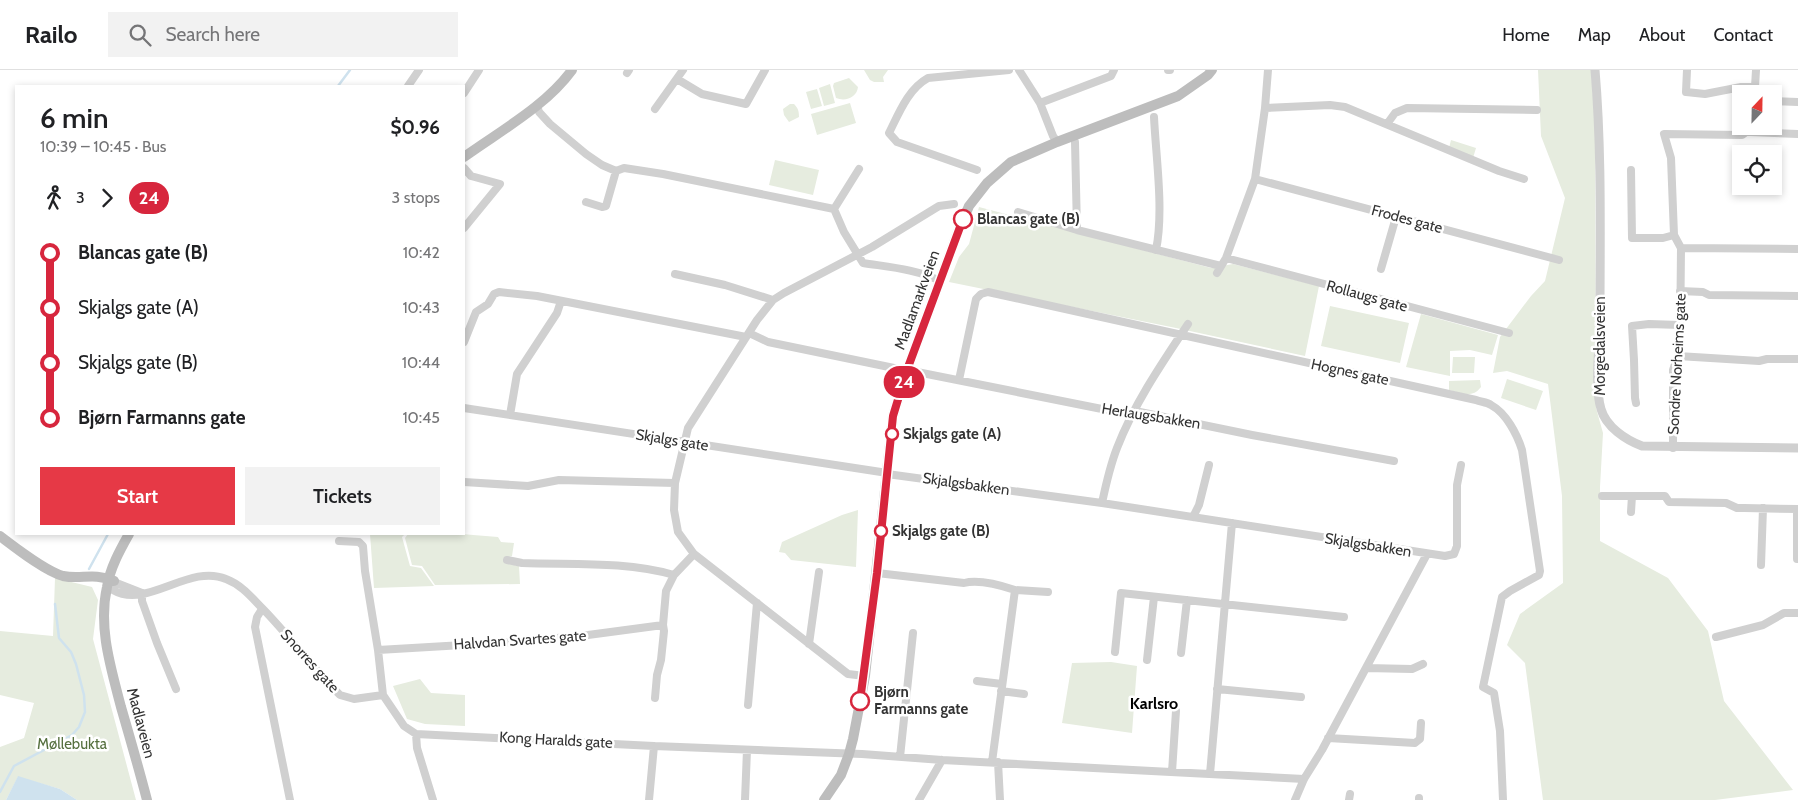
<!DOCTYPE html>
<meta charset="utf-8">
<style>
:root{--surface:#fff;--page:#f2f2f2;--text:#202124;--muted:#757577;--line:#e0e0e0;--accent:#e63946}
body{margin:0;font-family:Cabin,sans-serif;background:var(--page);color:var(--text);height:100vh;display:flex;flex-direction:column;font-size:19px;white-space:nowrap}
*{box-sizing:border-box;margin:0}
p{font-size:16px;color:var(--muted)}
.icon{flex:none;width:28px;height:28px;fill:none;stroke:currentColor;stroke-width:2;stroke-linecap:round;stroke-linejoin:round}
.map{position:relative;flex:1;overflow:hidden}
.details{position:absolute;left:15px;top:15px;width:450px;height:450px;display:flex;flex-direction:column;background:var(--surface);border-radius:0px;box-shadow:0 2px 8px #0003}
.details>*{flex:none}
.badge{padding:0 10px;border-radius:16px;font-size:18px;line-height:32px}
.needle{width:32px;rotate:22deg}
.tools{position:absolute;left:1732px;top:15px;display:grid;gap:10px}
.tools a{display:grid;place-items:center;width:50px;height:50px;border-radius:0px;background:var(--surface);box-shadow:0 2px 8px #0003;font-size:25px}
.map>.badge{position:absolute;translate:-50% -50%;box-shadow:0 0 0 2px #fff}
.legs{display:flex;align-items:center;gap:8px;height:55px;padding:0 25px;font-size:16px}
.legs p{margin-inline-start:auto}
.head{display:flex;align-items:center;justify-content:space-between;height:85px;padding:0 25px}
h1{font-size:28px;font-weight:600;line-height:38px}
.cta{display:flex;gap:10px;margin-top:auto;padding:10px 25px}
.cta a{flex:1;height:58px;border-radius:0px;background:var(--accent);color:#fff;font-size:20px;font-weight:600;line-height:58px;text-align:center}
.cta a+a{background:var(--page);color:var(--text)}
ul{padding:0 25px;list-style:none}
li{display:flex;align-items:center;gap:18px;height:55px;font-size:19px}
li i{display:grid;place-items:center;width:8px;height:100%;margin:0 6px;background:currentColor}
li i::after{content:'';width:12px;height:12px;margin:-6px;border:4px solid;border-radius:50%;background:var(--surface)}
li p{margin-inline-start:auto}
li:first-child i{background:linear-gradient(#0000 50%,currentColor 0)}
li:last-child i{background:linear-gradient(currentColor 50%,#0000 0)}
header{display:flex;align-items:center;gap:30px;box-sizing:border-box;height:70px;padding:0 25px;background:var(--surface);border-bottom:1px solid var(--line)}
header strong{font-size:24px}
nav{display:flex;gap:28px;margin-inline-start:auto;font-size:18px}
.search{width:350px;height:45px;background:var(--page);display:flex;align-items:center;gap:12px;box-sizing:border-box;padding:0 18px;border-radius:0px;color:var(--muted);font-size:19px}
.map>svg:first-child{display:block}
.green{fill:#e6ecdf}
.water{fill:#cfe2ee}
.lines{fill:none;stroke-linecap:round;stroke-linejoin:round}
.stream{stroke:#cfe2ee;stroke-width:2.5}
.minor{stroke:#d0d0d0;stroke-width:8}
.tertiary{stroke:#d0d0d0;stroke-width:9}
.secondary{stroke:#bdbdbd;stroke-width:10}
.line-1-casing{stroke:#fff;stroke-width:11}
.line-1{stroke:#d7263d;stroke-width:8}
.stop-1-dot{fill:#fff;stroke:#d7263d;stroke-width:2.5}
.labels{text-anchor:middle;stroke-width:5;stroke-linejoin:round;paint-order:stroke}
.stop-label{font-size:15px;font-weight:bold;fill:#333;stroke:#fff;text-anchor:start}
.street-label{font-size:15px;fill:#333;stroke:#fff}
.park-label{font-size:15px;fill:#56703f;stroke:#fff}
.neighbourhood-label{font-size:16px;font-weight:bold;fill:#000;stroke:#fff}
</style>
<header>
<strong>Railo</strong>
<div class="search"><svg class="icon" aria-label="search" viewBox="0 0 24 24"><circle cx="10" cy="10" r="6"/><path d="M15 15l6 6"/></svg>Search here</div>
<nav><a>Home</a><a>Map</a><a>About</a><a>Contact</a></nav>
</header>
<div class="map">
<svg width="1798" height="730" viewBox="0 0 1798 730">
<rect width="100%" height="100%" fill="#fff"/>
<path class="green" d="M 864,0 L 888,0 L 883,7 L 884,12 L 874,12 L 870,10 Z
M 1538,0 L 1591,0 L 1595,50 L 1596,338 L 1603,363 L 1600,417 L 1600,471 L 1668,508 L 1708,561 L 1724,631 L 1793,720 L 1715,730 L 1543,730 L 1525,593 L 1507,575 L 1520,544 L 1563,513 L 1562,426 L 1548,314 L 1507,301 L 1493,303 L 1500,267 L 1531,226 L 1545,211 L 1565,128 L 1541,66 Z
M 849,8 L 858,17 C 857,27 846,32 836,28 L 833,16 L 834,13 Z
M 830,14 L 835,33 L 824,36 L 819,18 Z
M 817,19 L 822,36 L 811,39 L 806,22 Z
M 850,33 L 856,53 L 817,65 L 811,44 Z
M 790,34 L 794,34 C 798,38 799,41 799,47 L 789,52 L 784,45 L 783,39 Z
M 1451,70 L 1476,78 L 1473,88 L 1449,78 Z
M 775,90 L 819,100 L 813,125 L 769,115 Z
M 979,137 L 1211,198 L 1233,194 L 1319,216 L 1305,286 L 1176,258 L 949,212 L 959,187 L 969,174 Z
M 1330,236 L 1409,253 L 1400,293 L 1321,276 Z
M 1421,244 L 1498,265 L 1492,285 L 1470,280 L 1450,281 L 1450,306 L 1406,297 Z
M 1453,287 L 1475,287 L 1474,303 L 1452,303 Z
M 1507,309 L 1543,321 L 1536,340 L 1501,328 Z
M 1480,310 L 1481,317 C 1472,329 1461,323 1449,320 L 1449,311 Z
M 858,440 L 856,497 L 791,490 L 785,483 L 779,482 L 782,472 L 842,445 Z
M 370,464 L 405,464 L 402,467 L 410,496 L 421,498 L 434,516 L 374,518 Z
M 408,464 L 461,464 L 498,467 L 501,472 L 514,473 L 512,486 L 504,488 L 504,493 L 519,496 L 520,514 L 435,515 L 422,496 L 412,495 L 405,468 Z
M 55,508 L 92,517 L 98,530 L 93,569 L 136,730 L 77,730 L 60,719 L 18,707 L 6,730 L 0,730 L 0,677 L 24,668 L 34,633 L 0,625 L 0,561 L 53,566 Z
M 1111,592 L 1137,596 L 1132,663 L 1062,653 L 1072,593 Z
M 420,609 L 431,623 L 465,625 L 465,656 L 425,654 L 407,649 L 393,616 Z"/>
<path class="water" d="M 18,706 L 60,719 L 77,730 L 6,730 Z"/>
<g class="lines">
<path class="stream" d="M 338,16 L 350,0
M 89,499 L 108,464
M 0,722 L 14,696 L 72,665 L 79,657 L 85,642 L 84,625 L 76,594 L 71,582 L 59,568 L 55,534"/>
<path class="minor" d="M 1019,0 L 1040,33 L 1053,66 L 1057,72
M 1168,0 L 1170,0
M 1687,0 L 1686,22 L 1705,24 L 1741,17 L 1755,17 L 1756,0
M 627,3 L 629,0
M 677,9 L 702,24 L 746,34 L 765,0
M 408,16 L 419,0
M 464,23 L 479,0
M 1774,31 L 1798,32
M 1040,33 L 1111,6 L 1114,0
M 537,35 L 539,42 L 550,54 L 586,84 L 602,95 L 616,101 L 624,98 L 663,104 L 834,139
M 1265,38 L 1330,35 L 1345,37 L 1499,101 L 1524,109
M 655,39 L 683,0
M 1154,47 C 1156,88 1164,141 1156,180
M 1387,54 L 1395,43 L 1407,38 L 1537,40
M 1075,72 L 1077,160
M 464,98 L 471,106 L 500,114 L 464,158
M 859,99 L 834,139 L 844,162 L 863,193 C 888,197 917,199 940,211
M 977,100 L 897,72 L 889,63 C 899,43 908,19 928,8 L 1009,0
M 1631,100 L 1632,168 L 1663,168 L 1674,165
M 1255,109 L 1559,190
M 586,132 L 602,137 L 606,136 L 616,101
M 1018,142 L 1077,160 L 1221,196
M 1681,178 L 1798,179
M 1226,188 L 1509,263
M 1381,199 L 1396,147
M 1217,203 L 1226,188 L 1255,109 L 1265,38 L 1268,0
M 675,204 L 725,215 L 773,230
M 1680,221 L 1703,222 L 1709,225 L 1798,226
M 749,263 L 768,272 L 894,298
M 464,272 L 476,242 L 488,234 L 494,224 L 499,222 L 537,226 L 746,267
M 1678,286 L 1759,291 L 1767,289 L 1798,289
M 907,300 L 1132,345
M 959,310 L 976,229 L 981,224 L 988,222 L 1476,330 C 1481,332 1487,332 1491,335 C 1506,343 1517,364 1522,380 L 1540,501 L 1539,505 L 1510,521 L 1502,527 L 1483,617 L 1494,623 L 1500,661 L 1503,730
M 1636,333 L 1635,328 L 1634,290 L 1632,256 L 1649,254 L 1680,255
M 464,338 L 881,402
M 1135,341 L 1252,365 L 1394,391
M 510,345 L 517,304 L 557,243 L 561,231
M 1673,378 L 1673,300 L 1680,279 L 1681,178 L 1674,165 L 1671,88 L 1664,64 L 1742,65 L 1746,62 L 1751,62 L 1798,64
M 887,404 L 1102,433 L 1445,486 L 1454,484 L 1457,476 L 1457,415 L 1461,395
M 464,412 L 528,416 L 559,410 L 675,413
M 1602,426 L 1665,426 L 1669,432 L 1726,433 L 1737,438 L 1744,438 L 1798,439
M 1102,433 C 1106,414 1110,396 1117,378 C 1134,334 1162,293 1188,254
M 1631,442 L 1632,426
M 1193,447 L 1199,435 L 1209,395
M 1797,489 L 1797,439
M 507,490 L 522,493 C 572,495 625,491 674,505
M 1761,495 L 1763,438
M 877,503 L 964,513 C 979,509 1000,515 1015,520 L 992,692
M 114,512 L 142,523
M 113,520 C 147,540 189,493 226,509 C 242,515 252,528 264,540 C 290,567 313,598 340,625 L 354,629 L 383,625 L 378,580 L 365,501 L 363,476 L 359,472 L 339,471
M 1015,520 L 1048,522
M 142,523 L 142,531 L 157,573 L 176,619
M 262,539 L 257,547 L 255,557 L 290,730
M 1716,567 L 1763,555 L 1784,543 L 1798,543
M 809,574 L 819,502
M 378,580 L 516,572 L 588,565 L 663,555
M 1115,582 L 1121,523 L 1344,547
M 1181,583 L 1187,530
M 1147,590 L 1154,527
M 1366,598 L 1412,599 L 1423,594
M 865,606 L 848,604 L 694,484 L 678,462 L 674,440 L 675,413 L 688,358 L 757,250 L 773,230 L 784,223 L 872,177 L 939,136 L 954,134
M 977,611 L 1002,614
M 1217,619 L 1301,627
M 1001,621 L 1024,624
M 383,625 L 404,656 L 416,664 L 654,676 L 862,684 L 942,690 L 1304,709
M 655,628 L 657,605 L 661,590 L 664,561 L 663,555 L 666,521 L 674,505 L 694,484
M 748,635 L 757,533
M 416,664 L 417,678 L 433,730
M 1328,668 L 1415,673 L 1420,669 L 1421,653
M 900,687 L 913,563
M 998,692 L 1000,730
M 1172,702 L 1176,641
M 1210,704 L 1232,453
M 649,730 L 654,676
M 745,730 L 747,680
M 919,730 L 942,690
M 1295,730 L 1304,709 L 1322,680 L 1427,484
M 1349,730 L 1350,724
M 1419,730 L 1419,728"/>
<path class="tertiary" d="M 1595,0 C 1602,82 1600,166 1600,248 C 1600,273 1594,316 1601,339 C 1606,357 1626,370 1642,376 L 1798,378"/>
<path class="secondary" d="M 464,87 C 500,61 546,36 572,0
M 129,464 C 120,480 110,498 107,517 C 98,558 111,598 121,637 C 130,668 139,699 147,730
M 0,466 C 16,478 45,501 63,506 C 82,510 92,502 114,511
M 824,730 L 841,705 L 849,684 L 853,669 L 865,606 L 893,346 L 907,300 L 958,162 L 969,136 L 987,113 L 1011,92 L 1057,72 L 1178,26 L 1208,5 L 1212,0"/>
</g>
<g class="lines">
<g class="line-1-casing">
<path id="line-1" d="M 860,631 L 877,503 L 893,346 L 907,300 L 963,149"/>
</g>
<use href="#line-1" class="line-1"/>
</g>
<g class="stop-1-dot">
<circle cx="963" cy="149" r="9"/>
<circle cx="892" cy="364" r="6"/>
<circle cx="881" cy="461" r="6"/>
<circle cx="860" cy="631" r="9"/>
</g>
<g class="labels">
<g class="stop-label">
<text x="977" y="154">Blancas gate (B)</text>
<text x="903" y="369">Skjalgs gate (A)</text>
<text x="892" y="466">Skjalgs gate (B)</text>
<text x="874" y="627">Bjørn<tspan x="874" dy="17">Farmanns gate</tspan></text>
</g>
<g class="street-label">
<text transform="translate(1407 149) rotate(15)" y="5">Frodes gate</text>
<text transform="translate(1367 226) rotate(15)" y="5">Rollaugs gate</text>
<text transform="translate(917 230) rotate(-70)" y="5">Madlamarkveien</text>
<text transform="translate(1600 276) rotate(-90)" y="5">Morgedalsveien</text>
<text transform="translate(1677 294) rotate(-87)" y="5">Sondre Norheims gate</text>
<text transform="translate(1350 302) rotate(12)" y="5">Hognes gate</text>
<text transform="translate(1151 346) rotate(9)" y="5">Herlaugsbakken</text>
<text transform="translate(672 370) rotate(9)" y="5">Skjalgs gate</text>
<text transform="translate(966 414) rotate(8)" y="5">Skjalgsbakken</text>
<text transform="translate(1368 475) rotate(9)" y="5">Skjalgsbakken</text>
<text transform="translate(520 570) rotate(-4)" y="5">Halvdan Svartes gate</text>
<text transform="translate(310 591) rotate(48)" y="5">Snorres gate</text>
<text transform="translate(141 653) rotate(75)" y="5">Madlaveien</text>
<text transform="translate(556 670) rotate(3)" y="5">Kong Haralds gate</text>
</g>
<g class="park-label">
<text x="72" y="679">Møllebukta</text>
</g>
<g class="neighbourhood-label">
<text x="1154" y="639">Karlsro</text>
</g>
</g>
</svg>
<div class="tools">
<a><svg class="needle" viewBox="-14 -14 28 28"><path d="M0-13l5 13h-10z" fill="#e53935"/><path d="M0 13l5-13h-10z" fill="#757577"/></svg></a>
<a><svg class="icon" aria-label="locate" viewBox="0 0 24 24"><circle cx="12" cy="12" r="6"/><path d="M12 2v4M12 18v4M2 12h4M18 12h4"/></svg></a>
</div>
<b class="badge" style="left:904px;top:312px;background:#d7263d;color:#fff">24</b>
<section class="details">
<div class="head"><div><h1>6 min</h1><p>10:39 – 10:45 · Bus</p></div><b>$0.96</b></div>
<div class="legs"><svg class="icon" aria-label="walk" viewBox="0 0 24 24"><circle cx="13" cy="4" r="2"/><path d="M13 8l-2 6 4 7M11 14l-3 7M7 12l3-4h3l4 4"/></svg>3<svg class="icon" aria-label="forward" viewBox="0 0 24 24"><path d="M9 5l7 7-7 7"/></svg><b class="badge" style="background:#d7263d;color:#fff">24</b><p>3 stops</p></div>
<ul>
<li><i style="color:#d7263d"></i><b>Blancas gate (B)</b><p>10:42</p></li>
<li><i style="color:#d7263d"></i><span>Skjalgs gate (A)</span><p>10:43</p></li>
<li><i style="color:#d7263d"></i><span>Skjalgs gate (B)</span><p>10:44</p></li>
<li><i style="color:#d7263d"></i><b>Bjørn Farmanns gate</b><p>10:45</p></li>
</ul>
<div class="cta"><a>Start</a><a>Tickets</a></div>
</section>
</div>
